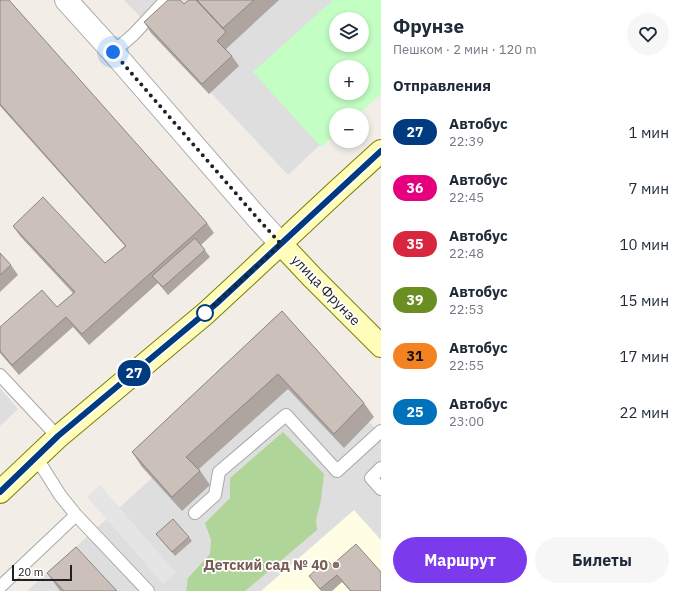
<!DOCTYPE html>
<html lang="ru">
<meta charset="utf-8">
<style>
:root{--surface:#fff;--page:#f6f6f7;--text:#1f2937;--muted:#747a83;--accent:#7c3aed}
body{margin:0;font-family:"IBM Plex Sans",sans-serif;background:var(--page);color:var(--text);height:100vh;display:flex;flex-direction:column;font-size:15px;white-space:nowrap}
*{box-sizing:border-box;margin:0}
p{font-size:13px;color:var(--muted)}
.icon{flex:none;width:22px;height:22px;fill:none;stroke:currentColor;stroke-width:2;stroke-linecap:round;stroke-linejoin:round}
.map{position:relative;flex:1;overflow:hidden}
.details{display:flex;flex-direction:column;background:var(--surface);width:300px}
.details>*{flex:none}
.badge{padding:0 8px;border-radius:13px;font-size:14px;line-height:26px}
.buttons{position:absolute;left:329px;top:12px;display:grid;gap:8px}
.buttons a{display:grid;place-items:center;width:40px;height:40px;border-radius:50%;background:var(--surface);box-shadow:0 2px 6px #0003;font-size:20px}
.scale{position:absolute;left:12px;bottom:10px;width:60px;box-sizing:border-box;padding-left:4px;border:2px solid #212121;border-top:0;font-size:11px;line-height:14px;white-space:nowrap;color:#212121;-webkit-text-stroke:3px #fff;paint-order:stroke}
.you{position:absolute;width:20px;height:20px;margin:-10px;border:3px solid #fff;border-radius:50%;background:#1a73e8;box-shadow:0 0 0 6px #1a73e833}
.map>.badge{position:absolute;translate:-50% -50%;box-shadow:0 0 0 2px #fff}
h2{padding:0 12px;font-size:15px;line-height:36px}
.round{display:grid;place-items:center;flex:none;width:42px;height:42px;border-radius:21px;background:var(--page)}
.overview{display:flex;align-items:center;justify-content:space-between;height:68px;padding:0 12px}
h1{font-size:19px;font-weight:700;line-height:30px}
.cta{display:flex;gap:8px;margin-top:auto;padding:8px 12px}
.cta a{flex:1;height:46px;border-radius:24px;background:var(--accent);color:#fff;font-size:16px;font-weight:700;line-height:46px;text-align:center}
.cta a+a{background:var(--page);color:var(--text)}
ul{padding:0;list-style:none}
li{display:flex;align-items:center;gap:12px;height:56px;padding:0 12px}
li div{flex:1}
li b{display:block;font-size:15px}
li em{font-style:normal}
li .badge{min-width:44px;font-weight:700;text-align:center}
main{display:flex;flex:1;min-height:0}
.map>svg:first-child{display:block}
.residential{fill:#dfdede;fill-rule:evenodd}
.education{fill:#fffde4}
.forest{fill:#afd599}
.park{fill:#c3fec3;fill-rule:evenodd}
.parking{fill:#e5e5e5}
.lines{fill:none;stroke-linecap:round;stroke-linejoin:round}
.lane-casing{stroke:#a8a8a8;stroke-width:14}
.street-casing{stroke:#a8a8a8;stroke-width:24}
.secondary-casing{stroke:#7c8100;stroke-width:24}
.lane{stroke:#fff;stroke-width:12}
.street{stroke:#fff;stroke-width:22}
.secondary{stroke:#fffdb9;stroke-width:22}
.wall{fill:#afa5a0}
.building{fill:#cbc0ba;stroke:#8e8682}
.line-casing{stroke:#fff;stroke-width:9}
.line{stroke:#003b80;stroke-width:6}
.walk{stroke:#212121;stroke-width:4;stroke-dasharray:0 7.2}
.stop-dot{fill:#fff;stroke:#003b80;stroke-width:2}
.education-dot{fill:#8d6e63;stroke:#fff;stroke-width:1.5}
.labels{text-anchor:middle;stroke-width:3.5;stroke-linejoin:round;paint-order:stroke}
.street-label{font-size:14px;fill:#212121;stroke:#fff}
.education-label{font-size:14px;font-weight:bold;fill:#785e54;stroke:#fff;text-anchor:end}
</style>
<main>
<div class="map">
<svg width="381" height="591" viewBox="0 0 381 591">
<rect width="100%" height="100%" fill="#f2eee7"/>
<path class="residential" d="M 124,0 L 381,0 L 381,88 L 336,115 L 336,130 L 288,175 ZM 336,19 L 362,19 L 362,45 L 336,45 ZM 336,67 L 362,67 L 362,93 L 336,93 Z
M 297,347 L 381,434 L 381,591 L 27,591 Z
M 0,388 L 18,409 L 0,426 Z"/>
<path class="education" d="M 354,510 L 381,540 L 381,591 L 261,591 Z"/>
<path class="forest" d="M 283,432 L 324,474 L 321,500 L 316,520 L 317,530 L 245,591 L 186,591 L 188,578 L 210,554 L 211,540 L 205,523 L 230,498 L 230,478 Z"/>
<path class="park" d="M 333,0 L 381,0 L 381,94 L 357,115 L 336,115 L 336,134 L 321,147 L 253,72 ZM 336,19 L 362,19 L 362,45 L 336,45 ZM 336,67 L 362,67 L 362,93 L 336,93 Z"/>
<path class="parking" d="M 100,485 L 176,573 L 163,584 L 87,497 Z"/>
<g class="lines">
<g class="lane-casing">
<path id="lane" d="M 113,52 L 133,35 L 166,0
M 0,375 L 58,437
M 381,468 L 371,478 L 381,489
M 195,513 L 215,495 L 219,472 L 286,415 L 337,471 L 381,431
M 76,515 L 148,591
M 0,587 L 76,515 L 60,495 L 36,457"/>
</g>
<g class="street-casing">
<path id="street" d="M 66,0 L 113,52 L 259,220 L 281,244"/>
</g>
<g class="secondary-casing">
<path id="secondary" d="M 281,244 L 312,277 L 381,346
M 0,492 L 58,437 L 206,313 L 246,276 L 337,191 L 381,151"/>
</g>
<use href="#lane" class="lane"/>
<use href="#street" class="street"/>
<use href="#secondary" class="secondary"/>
</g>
<path class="wall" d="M 0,0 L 207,223 L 214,233 L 201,245 L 210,257 L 168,295 L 158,283 L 89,345 L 73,327 L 19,375 L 0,353 L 0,327 L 57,307 L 73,293 L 20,236 L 13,226 L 105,263 L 125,246 L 0,106 Z
M 189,0 L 279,0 L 226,49 L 232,56 L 239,66 L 209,94 L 151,33 L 144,22 L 184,4 Z
M 0,253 L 11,265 L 18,275 L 0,292 Z
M 282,311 L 364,403 L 374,417 L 344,448 L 288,389 L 199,469 L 210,485 L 182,511 L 142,467 L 132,452 Z
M 156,534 L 189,537 L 192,541 L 175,556 Z
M 332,565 L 381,591 L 350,591 L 342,582 L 332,591 L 321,591 L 309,576 Z
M 47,573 L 117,591 L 60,591 Z"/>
<path class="building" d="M 0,0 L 9,0 L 207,223 L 82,334 L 66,317 L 12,365 L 0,351 L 0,327 L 42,290 L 57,307 L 75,292 L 13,226 L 43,197 L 105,263 L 126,246 L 0,104 Z
M 168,0 L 180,0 L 184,4 L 189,0 L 196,0 L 226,32 L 217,41 L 232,56 L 202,84 L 144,22 Z
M 197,0 L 254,0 L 223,28 Z
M 195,238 L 205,250 L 163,287 L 152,276 Z
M 0,253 L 11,265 L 0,275 Z
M 282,311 L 364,403 L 334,434 L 278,374 L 186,457 L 200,471 L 172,497 L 132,452 Z
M 173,519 L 189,537 L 172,552 L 156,534 Z
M 356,544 L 381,572 L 381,591 L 351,591 L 337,575 L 320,589 L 309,576 L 327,560 L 332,565 Z
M 76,547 L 117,591 L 64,591 L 47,573 Z"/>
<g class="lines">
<g class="line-casing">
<path id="line" d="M 0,492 L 58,436 L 216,304 L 381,151"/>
</g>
<use href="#line" class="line"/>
<path class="walk" d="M 113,52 L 259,220 L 281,244 L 246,276 L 205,313"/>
</g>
<circle class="stop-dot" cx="205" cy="313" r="8"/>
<circle class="education-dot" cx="336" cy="565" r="4"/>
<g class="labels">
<g class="street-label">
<text transform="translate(326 290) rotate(46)" y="5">улица Фрунзе</text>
</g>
<g class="education-label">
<text x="328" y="570">Детский сад № 40</text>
</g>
</g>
</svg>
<div class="buttons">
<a><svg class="icon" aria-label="layers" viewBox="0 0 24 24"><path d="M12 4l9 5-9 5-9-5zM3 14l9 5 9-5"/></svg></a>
<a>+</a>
<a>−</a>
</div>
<div class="scale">20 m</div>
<div class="you" style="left:113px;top:52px"></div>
<b class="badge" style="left:134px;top:373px;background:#003b80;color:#fff">27</b>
</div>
<section class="details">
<div class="overview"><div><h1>Фрунзе</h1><p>Пешком · 2 мин · 120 m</p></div><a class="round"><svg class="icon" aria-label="heart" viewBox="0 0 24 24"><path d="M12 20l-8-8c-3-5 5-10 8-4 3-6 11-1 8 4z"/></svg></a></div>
<h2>Отправления</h2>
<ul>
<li><span class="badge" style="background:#003b80;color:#fff">27</span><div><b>Автобус</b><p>22:39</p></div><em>1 мин</em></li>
<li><span class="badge" style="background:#e6007e;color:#fff">36</span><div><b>Автобус</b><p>22:45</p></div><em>7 мин</em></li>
<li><span class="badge" style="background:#d7263d;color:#fff">35</span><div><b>Автобус</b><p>22:48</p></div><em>10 мин</em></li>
<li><span class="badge" style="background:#6b8e23;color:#fff">39</span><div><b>Автобус</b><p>22:53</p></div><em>15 мин</em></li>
<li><span class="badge" style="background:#f58220;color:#111">31</span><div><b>Автобус</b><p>22:55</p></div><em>17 мин</em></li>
<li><span class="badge" style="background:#0072bc;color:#fff">25</span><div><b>Автобус</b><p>23:00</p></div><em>22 мин</em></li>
</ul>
<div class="cta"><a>Маршрут</a><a>Билеты</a></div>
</section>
</main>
